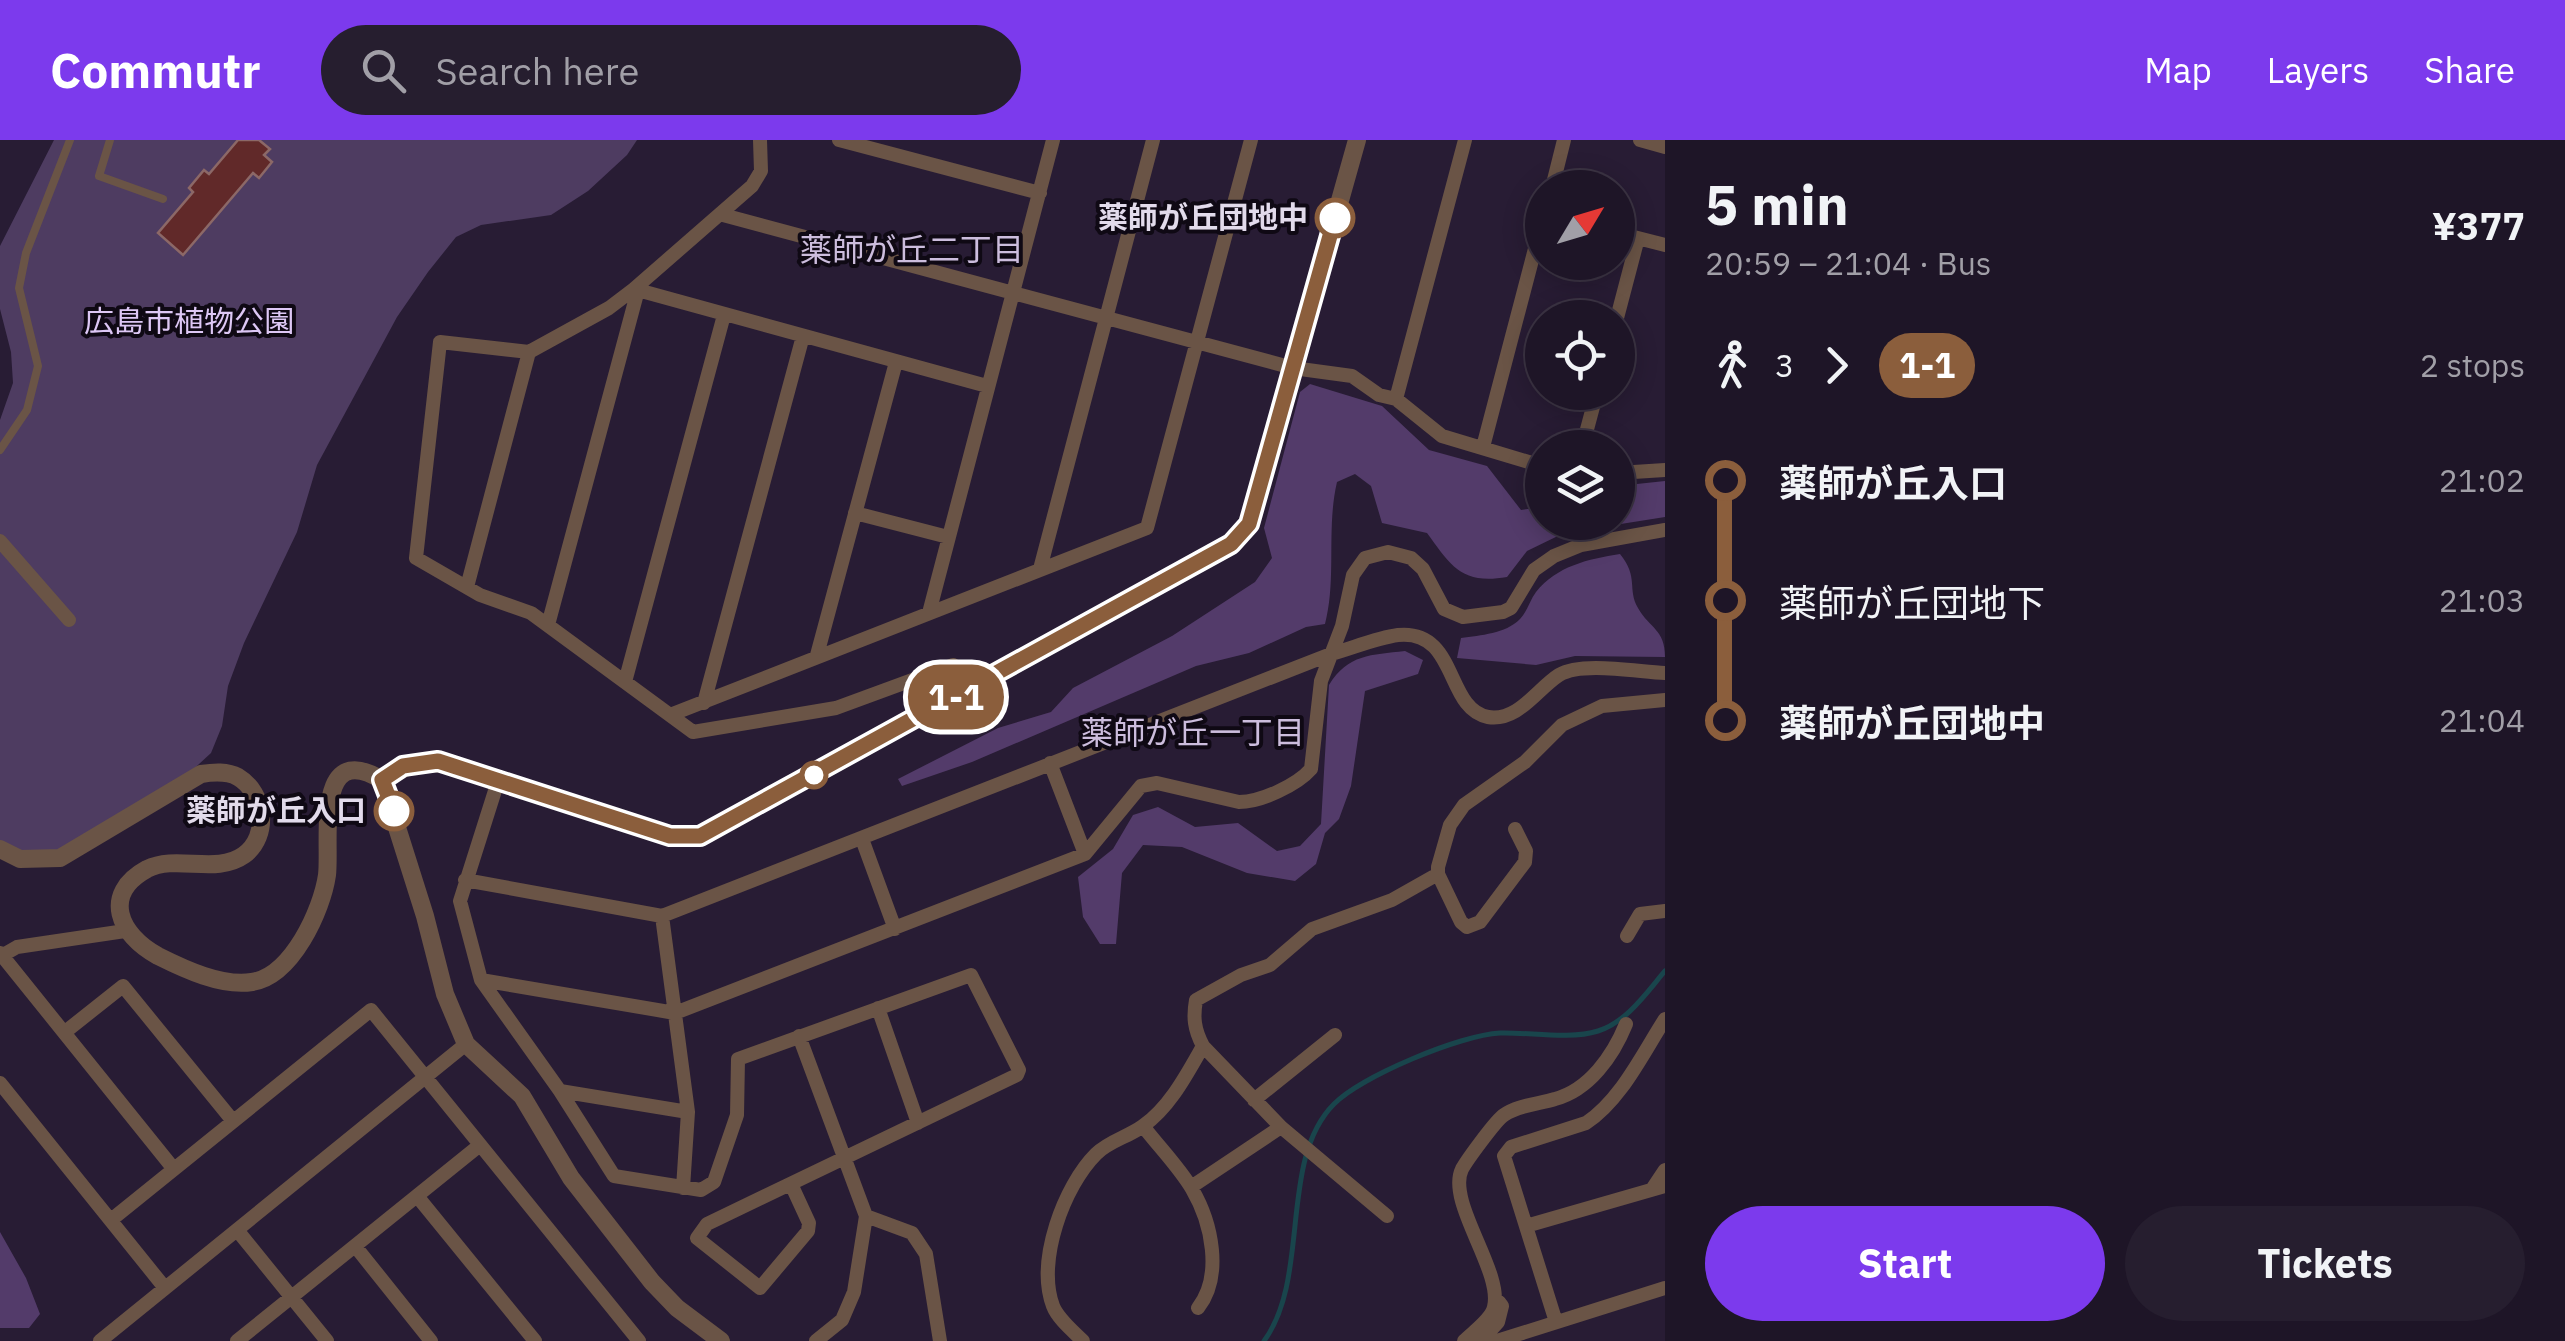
<!DOCTYPE html>
<meta charset="utf-8">
<style>
:root{--surface:#1e1527;--page:#261e2f;--text:#f1f3f6;--muted:#a19fa7;--line:#3c3444;--accent:#7c3aed}
body{margin:0;font-family:"IBM Plex Sans","Noto Sans JP",sans-serif;background:var(--page);color:var(--text);height:100vh;display:flex;flex-direction:column;font-size:38px;white-space:nowrap}
*{box-sizing:border-box;margin:0}
p{font-size:32px;color:var(--muted)}
.icon{flex:none;width:55px;height:55px;fill:none;stroke:currentColor;stroke-width:2;stroke-linecap:round;stroke-linejoin:round}
.map{position:relative;flex:1;overflow:hidden}
.details{display:flex;flex-direction:column;background:var(--surface);width:900px}
.details>*{flex:none}
.badge{padding:0 20px;border-radius:32px;font-size:35px;line-height:65px}
.needle{width:65px;rotate:52deg}
.buttons{position:absolute;left:1525px;top:30px;display:grid;gap:20px}
.buttons a{display:grid;place-items:center;width:110px;height:110px;border-radius:50%;background:var(--surface);box-shadow:0 5px 25px #0003,0 0 0 2px var(--line);font-size:50px}
.map>.badge{position:absolute;translate:-50% -50%;box-shadow:0 0 0 5px #fff}
.legs{display:flex;align-items:center;gap:15px;height:110px;padding:0 40px;font-size:32px}
.legs p{margin-inline-start:auto}
.overview{display:flex;align-items:center;justify-content:space-between;height:170px;padding:0 40px}
h1{font-size:55px;font-weight:700;line-height:75px}
.action{display:flex;gap:20px;margin-top:auto;padding:20px 40px}
.action a{flex:1;height:115px;border-radius:60px;background:var(--accent);color:#fff;font-size:40px;font-weight:700;line-height:115px;text-align:center}
.action a+a{background:var(--page);color:var(--text)}
ul{padding:0 40px;list-style:none}
li{display:flex;align-items:center;gap:35px;height:120px;font-size:38px}
li i{display:grid;place-items:center;width:15px;height:100%;margin:0 12px;background:currentColor}
li i::after{content:'';width:25px;height:25px;margin:-12px;border:8px solid;border-radius:50%;background:var(--surface)}
li p{margin-inline-start:auto}
li:first-child i{background:linear-gradient(#0000 50%,currentColor 0)}
li:last-child i{background:linear-gradient(currentColor 50%,#0000 0)}
header{display:flex;align-items:center;gap:60px;box-sizing:border-box;height:140px;padding:0 50px;background:var(--accent);color:#fff}
header strong{font-size:48px}
nav{display:flex;gap:55px;margin-inline-start:auto;font-size:35px}
.search{width:700px;height:90px;background:var(--page);display:flex;align-items:center;gap:25px;box-sizing:border-box;padding:0 35px;border-radius:55px;color:var(--muted);font-size:38px}
main{display:flex;flex:1;min-height:0}
.map>svg:first-child{display:block}
.green{fill:#4e3c61}
.forest{fill:#533b6a}
.lines{fill:none;stroke-linecap:round;stroke-linejoin:round}
.stream{stroke:#19454c;stroke-width:5}
.building{fill:#612929;stroke:#8c6867;stroke-width:2.5}
.service{stroke:#6a5446;stroke-width:8}
.minor{stroke:#6a5446;stroke-width:14}
.tertiary{stroke:#6a5446;stroke-width:18}
.line-1-casing{stroke:#fff;stroke-width:22}
.line-1{stroke:#8b5e3c;stroke-width:15}
.stop-1-dot{fill:#fff;stroke:#8b5e3c;stroke-width:5}
.labels{text-anchor:middle;stroke-width:8;stroke-linejoin:round;paint-order:stroke}
.stop-label{font-size:30px;font-weight:bold;fill:#e2dbeb;stroke:#0f0914;text-anchor:end}
.park-label{font-size:30px;fill:#ddc7f5;stroke:#0f0914}
.neighbourhood-label{font-size:32px;fill:#ccbddd;stroke:#0f0914}
</style>
<header>
<strong>Commutr</strong>
<div class="search"><svg class="icon" aria-label="search" viewBox="0 0 24 24"><circle cx="10" cy="10" r="6"/><path d="M15 15l6 6"/></svg>Search here</div>
<nav><a>Map</a><a>Layers</a><a>Share</a></nav>
</header>
<main>
<div class="map">
<svg width="1665" height="1201" viewBox="0 0 1665 1201">
<rect width="100%" height="100%" fill="#281c34"/>
<path class="green" d="M 54,0 L 637,0 L 627,15 L 588,51 L 551,75 L 481,85 L 456,97 L 428,132 L 397,177 L 317,325 L 297,392 L 244,503 L 228,546 L 222,586 L 211,613 L 186,636 L 55,712 L 25,713 L 0,701 L 0,280 L 13,243 L 11,212 L 0,169 L 0,106 Z"/>
<path class="forest" d="M 1310,244 L 1382,266 L 1429,310 L 1487,326 L 1521,370 L 1542,367 L 1542,382 L 1618,382 L 1618,346 L 1665,341 L 1665,377 L 1564,393 L 1527,411 L 1507,437 C 1462,445 1451,426 1427,393 L 1382,383 L 1371,346 L 1355,334 L 1337,342 C 1326,389 1337,438 1325,484 L 1306,487 L 1249,513 L 1196,526 L 972,622 L 902,646 L 898,639 L 998,588 L 1051,572 L 1073,548 L 1172,496 L 1255,442 L 1272,418 L 1264,388 L 1300,252 Z
M 1620,414 C 1639,437 1627,449 1638,468 C 1650,489 1665,489 1665,517 L 1575,516 L 1536,525 L 1457,518 L 1461,498 C 1481,495 1505,494 1520,479 C 1527,472 1530,460 1536,452 C 1557,426 1588,419 1620,414 Z
M 1405,511 L 1423,520 L 1418,534 L 1365,551 L 1351,646 L 1339,679 L 1325,693 L 1316,724 L 1295,741 L 1247,733 L 1182,707 L 1143,705 L 1122,733 L 1116,804 L 1100,804 L 1083,777 L 1078,737 L 1113,709 L 1133,675 L 1158,667 L 1195,687 L 1238,683 L 1277,711 L 1300,706 L 1321,684 L 1329,545 C 1348,514 1371,515 1405,511 Z
M 0,1092 L 26,1138 L 40,1174 L 29,1188 L 0,1188 Z"/>
<g class="lines">
<path class="stream" d="M 1264,1201 C 1311,1137 1278,1020 1334,964 C 1362,936 1460,895 1500,893 C 1530,892 1569,900 1598,891 C 1627,882 1647,852 1665,831"/>
</g>
<path class="building" d="M 238,0 L 259,0 L 270,9 L 264,15 L 272,22 L 259,38 L 253,33 L 183,115 L 158,93 L 193,52 L 189,48 L 204,30 L 209,34 Z"/>
<g class="lines">
<path class="service" d="M 110,0 L 99,36 L 163,59
M 0,310 L 27,270 L 38,226 L 19,148 L 26,113 L 70,0"/>
<path class="minor" d="M 839,0 L 1040,53
M 1640,0 L 1665,7
M 1552,48 L 1564,0
M 723,75 L 1293,228 L 1352,236 L 1379,255 L 1396,259 L 1442,296 L 1542,326
M 1618,93 L 1665,105
M 634,149 L 752,46 L 761,31 L 760,0
M 1617,178 L 1638,98
M 1396,259 L 1465,0
M 1483,307 L 1542,82
M 1582,308 L 1597,252
M 1618,333 L 1665,330
M 855,373 L 948,397
M 0,401 L 69,480
M 1040,429 L 1153,0
M 467,447 L 529,212
M 929,473 L 1053,0
M 548,485 L 638,150
M 817,515 L 896,222
M 625,542 L 724,175
M 979,544 L 953,525 L 836,568 L 693,592 L 531,473 L 480,455 L 416,418 L 440,202 L 529,212 L 609,168 L 634,149 L 987,246
M 704,563 L 803,196
M 670,575 L 1147,388 L 1251,0
M 1050,623 L 1085,714
M 499,638 L 460,761 L 481,840 L 560,951 L 614,1036 L 701,1050 L 714,1042 L 737,975 L 738,919 L 971,835 L 1019,930 L 1017,935 L 707,1084 L 697,1098 L 760,1148 L 808,1091 L 809,1083 L 791,1044
M 1515,689 L 1526,711 L 1525,722 L 1480,782 L 1467,787 L 1461,782 L 1438,734 L 1438,727 L 1450,685 L 1464,665 L 1525,622 L 1562,585 L 1602,566 L 1665,560
M 862,699 L 895,789
M 465,740 L 662,776 L 688,972 L 683,1048
M 662,776 L 1331,514 C 1353,508 1376,498 1398,495 C 1458,489 1445,569 1488,577 C 1518,582 1537,549 1559,535 C 1582,521 1638,532 1665,533
M 1627,796 L 1640,774 L 1665,771
M 0,813 L 173,1028
M 3,815 L 17,807 L 125,791
M 481,840 L 675,873 L 1085,714 L 1141,646 L 1157,643 L 1239,662 C 1261,662 1297,645 1311,629 L 1321,541 L 1342,486 L 1353,435 L 1365,418 L 1388,412 L 1411,418 L 1423,429 L 1444,469 L 1463,477 L 1503,472 L 1511,468 L 1534,430 L 1554,416 L 1581,405 L 1665,390
M 878,868 L 918,983
M 65,892 L 123,846 L 233,981
M 799,896 L 866,1076 L 854,1152 L 842,1180 L 816,1201
M 0,943 L 165,1148
M 560,951 L 688,972
M 1254,960 L 1335,895
M 1143,986 C 1159,1007 1179,1027 1192,1049 C 1212,1083 1223,1136 1198,1168
M 1191,1047 L 1281,987
M 1653,1048 L 1665,1030
M 417,1056 L 535,1201
M 866,1076 L 912,1093 L 926,1114 L 940,1201
M 1387,1076 L 1281,987 L 1203,906 C 1194,889 1193,877 1196,860 L 1241,835 L 1270,825 L 1312,789 L 1392,760 L 1438,734
M 111,1080 L 371,870 L 639,1201
M 1526,1086 L 1665,1046
M 237,1090 L 327,1201
M 355,1106 L 431,1201
M 1556,1182 L 1504,1016 L 1511,1007 L 1586,983 C 1621,960 1643,913 1665,879
M 100,1201 L 466,904
M 237,1201 L 480,1005
M 1083,1201 C 1073,1191 1058,1179 1053,1166 C 1036,1121 1064,1046 1096,1014 C 1109,1001 1128,997 1143,986 C 1170,967 1187,934 1203,906
M 1464,1201 C 1473,1192 1492,1179 1494,1167 C 1503,1131 1446,1062 1462,1029 C 1467,1020 1496,980 1504,975 C 1518,965 1539,964 1555,959 C 1589,950 1613,916 1626,884
M 1481,1201 L 1498,1182 L 1502,1166 L 1499,1162
M 1497,1201 L 1665,1148"/>
<path class="tertiary" d="M 382,640 L 412,624 L 449,623 L 670,696 L 700,696 L 1231,404 L 1249,384 L 1357,0
M 0,709 L 20,719 L 60,718 L 201,634 C 214,632 227,631 238,637 C 265,653 270,696 244,715 C 216,735 177,714 147,729 C 101,754 119,795 158,816 C 184,829 222,847 252,842 C 292,836 322,770 327,735 C 331,703 313,598 382,640 L 425,776 L 445,854 L 466,904 L 522,956 L 571,1038 L 652,1142 L 677,1168 L 721,1201"/>
</g>
<g class="lines">
<g class="line-1-casing">
<path id="line-1" d="M 394,671 L 382,640 L 403,626 L 438,621 L 670,696 L 700,696 L 1231,404 L 1249,384 L 1335,78"/>
</g>
<use href="#line-1" class="line-1"/>
</g>
<g class="stop-1-dot">
<circle cx="1335" cy="78" r="18"/>
<circle cx="814" cy="635" r="12"/>
<circle cx="394" cy="671" r="18"/>
</g>
<g class="labels">
<g class="stop-label">
<text x="1308" y="88">薬師が丘団地中</text>
<text x="366" y="681">薬師が丘入口</text>
</g>
<g class="park-label">
<text x="189" y="192">広島市植物公園</text>
</g>
<g class="neighbourhood-label">
<text x="912" y="121">薬師が丘二丁目</text>
<text x="1193" y="604">薬師が丘一丁目</text>
</g>
</g>
</svg>
<div class="buttons">
<a><svg class="needle" viewBox="-14 -14 28 28"><path d="M0-13l5 13h-10z" fill="#e53935"/><path d="M0 13l5-13h-10z" fill="#a19fa7"/></svg></a>
<a><svg class="icon" aria-label="locate" viewBox="0 0 24 24"><circle cx="12" cy="12" r="6"/><path d="M12 2v4M12 18v4M2 12h4M18 12h4"/></svg></a>
<a><svg class="icon" aria-label="layers" viewBox="0 0 24 24"><path d="M12 4l9 5-9 5-9-5zM3 14l9 5 9-5"/></svg></a>
</div>
<b class="badge" style="left:956px;top:557px;background:#8b5e3c;color:#fff">1-1</b>
</div>
<section class="details">
<div class="overview"><div><h1>5 min</h1><p>20:59 – 21:04 · Bus</p></div><b>¥377</b></div>
<div class="legs"><svg class="icon" aria-label="walk" viewBox="0 0 24 24"><circle cx="13" cy="4" r="2"/><path d="M13 8l-2 6 4 7M11 14l-3 7M7 12l3-4h3l4 4"/></svg>3<svg class="icon" aria-label="forward" viewBox="0 0 24 24"><path d="M9 5l7 7-7 7"/></svg><b class="badge" style="background:#8b5e3c;color:#fff">1-1</b><p>2 stops</p></div>
<ul>
<li><i style="color:#8b5e3c"></i><b>薬師が丘入口</b><p>21:02</p></li>
<li><i style="color:#8b5e3c"></i><span>薬師が丘団地下</span><p>21:03</p></li>
<li><i style="color:#8b5e3c"></i><b>薬師が丘団地中</b><p>21:04</p></li>
</ul>
<div class="action"><a>Start</a><a>Tickets</a></div>
</section>
</main>
